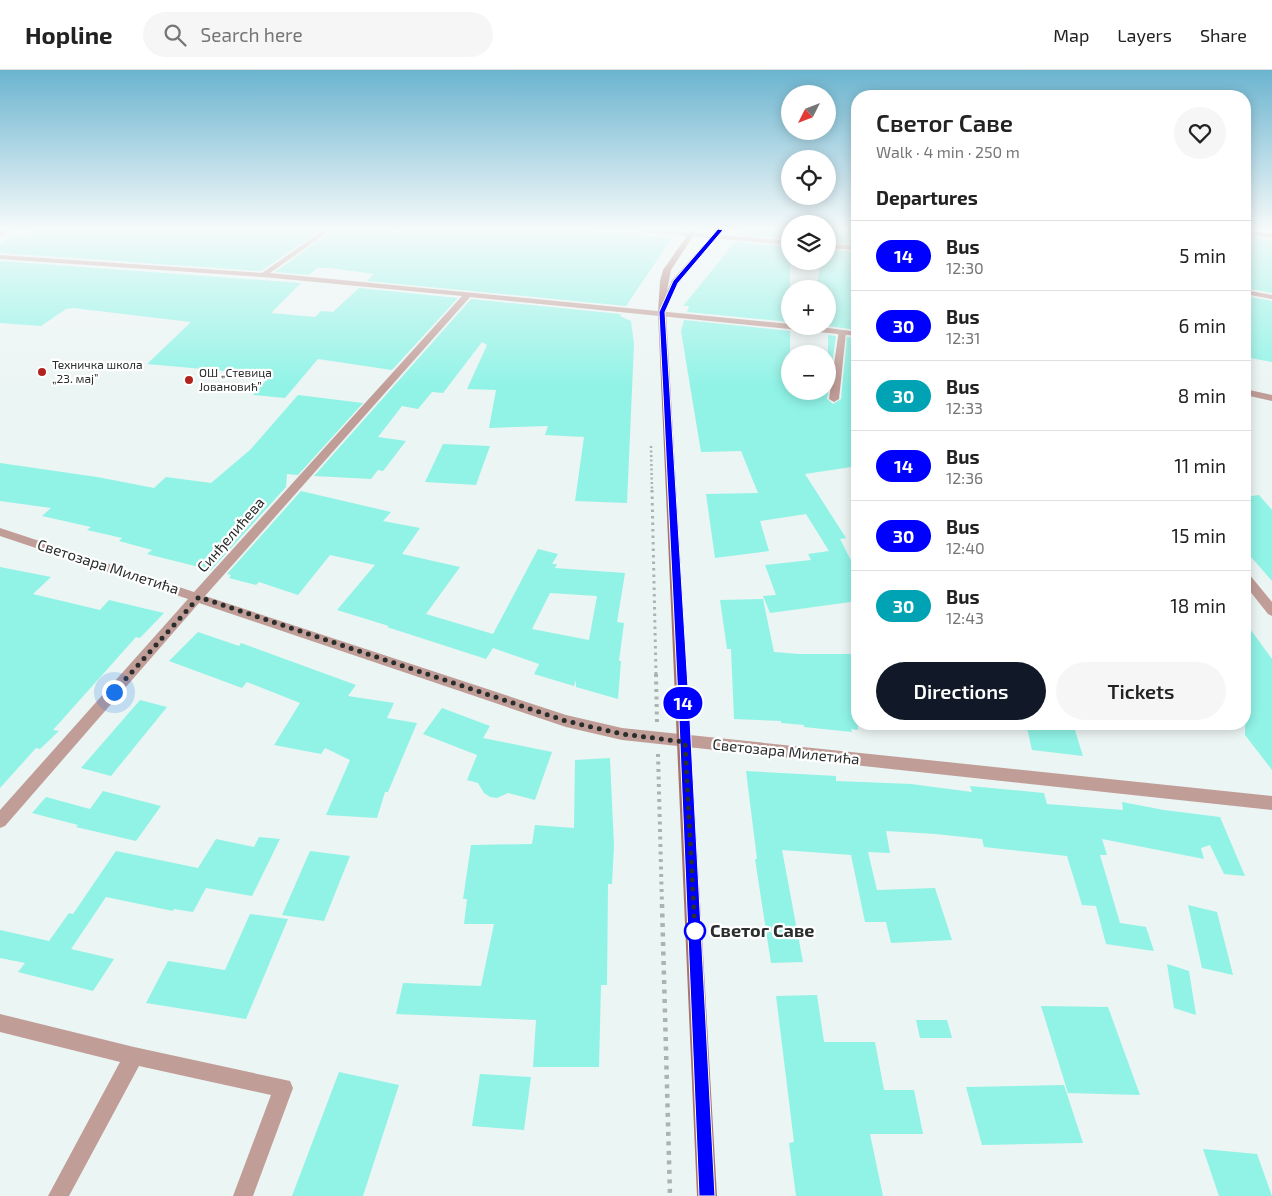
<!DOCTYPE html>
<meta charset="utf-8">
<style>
:root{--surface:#fff;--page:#f6f6f6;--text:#222;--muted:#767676;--line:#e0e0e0;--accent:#111827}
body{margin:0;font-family:"Exo 2",sans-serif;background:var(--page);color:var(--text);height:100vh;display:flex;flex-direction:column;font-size:19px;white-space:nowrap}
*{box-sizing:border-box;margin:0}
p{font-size:16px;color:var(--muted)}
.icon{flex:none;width:28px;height:28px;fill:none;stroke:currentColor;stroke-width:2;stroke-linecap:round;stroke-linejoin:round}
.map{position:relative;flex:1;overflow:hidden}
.panel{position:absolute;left:851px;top:20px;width:400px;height:640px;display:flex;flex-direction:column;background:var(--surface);border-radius:20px;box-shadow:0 2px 12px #0003}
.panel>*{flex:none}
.badge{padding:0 10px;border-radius:16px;font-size:18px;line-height:32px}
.needle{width:32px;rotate:228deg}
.buttons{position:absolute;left:781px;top:15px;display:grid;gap:10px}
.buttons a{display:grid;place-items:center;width:55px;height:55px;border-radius:50%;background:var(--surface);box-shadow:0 2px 12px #0003;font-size:25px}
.you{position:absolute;width:25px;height:25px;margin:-12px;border:4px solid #fff;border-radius:50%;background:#1a73e8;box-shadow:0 0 0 8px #1a73e833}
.map>.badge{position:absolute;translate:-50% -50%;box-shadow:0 0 0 2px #fff}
h2{padding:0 25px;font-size:19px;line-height:45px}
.round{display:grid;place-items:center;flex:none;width:52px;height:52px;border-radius:26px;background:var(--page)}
.head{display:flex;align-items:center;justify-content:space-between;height:85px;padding:0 25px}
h1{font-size:24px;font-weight:600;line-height:38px}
.action{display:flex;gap:10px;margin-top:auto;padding:10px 25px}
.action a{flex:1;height:58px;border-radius:30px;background:var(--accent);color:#fff;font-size:20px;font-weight:600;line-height:58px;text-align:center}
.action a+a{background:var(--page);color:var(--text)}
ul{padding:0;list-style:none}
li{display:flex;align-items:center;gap:15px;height:70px;padding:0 25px;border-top:1px solid var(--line)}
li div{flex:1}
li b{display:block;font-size:19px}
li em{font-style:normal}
li .badge{min-width:55px;font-weight:700;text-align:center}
header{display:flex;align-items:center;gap:30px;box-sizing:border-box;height:70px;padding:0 25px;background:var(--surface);border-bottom:1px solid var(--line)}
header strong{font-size:24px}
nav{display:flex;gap:28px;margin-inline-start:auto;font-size:18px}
.search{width:350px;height:45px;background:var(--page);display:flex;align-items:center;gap:12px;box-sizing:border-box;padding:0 18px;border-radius:28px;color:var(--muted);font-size:19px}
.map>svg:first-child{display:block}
.building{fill:#90f3e6;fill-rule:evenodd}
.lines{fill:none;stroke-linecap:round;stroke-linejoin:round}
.path-far3{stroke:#abb3b1;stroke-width:2.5;stroke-dasharray:2 2.5;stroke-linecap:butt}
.path-far2{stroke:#abb3b1;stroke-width:3;stroke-dasharray:2.5 4;stroke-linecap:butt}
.path-far1{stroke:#abb3b1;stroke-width:4;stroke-dasharray:3 4.5;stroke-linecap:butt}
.path{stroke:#abb3b1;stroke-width:4.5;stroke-dasharray:4 5.5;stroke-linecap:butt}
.lane{fill:#c19d98;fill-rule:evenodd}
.street{fill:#c19d98;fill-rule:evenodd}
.secondary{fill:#a6746d;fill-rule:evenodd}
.line{fill:#00f;stroke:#fff}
.walk{stroke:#2a2e2d;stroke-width:5;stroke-dasharray:0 9}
.poi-dot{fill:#b2221d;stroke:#fff;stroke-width:2}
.stop-dot{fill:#fff;stroke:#00f;stroke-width:2.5}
.labels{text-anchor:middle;stroke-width:4.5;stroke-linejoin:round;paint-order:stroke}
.far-poi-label{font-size:12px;fill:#2a2e2d;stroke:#fff;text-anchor:start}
.street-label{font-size:15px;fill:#2a2e2d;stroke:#fff}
.near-stop-label{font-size:18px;font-weight:bold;fill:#2a2e2d;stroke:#fff;text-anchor:start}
</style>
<header>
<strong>Hopline</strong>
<div class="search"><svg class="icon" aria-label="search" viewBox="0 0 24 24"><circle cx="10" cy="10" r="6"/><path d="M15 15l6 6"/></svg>Search here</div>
<nav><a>Map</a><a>Layers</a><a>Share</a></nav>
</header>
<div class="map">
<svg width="1272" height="1126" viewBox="0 0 1272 1126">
<rect width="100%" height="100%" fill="#ebf5f3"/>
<path class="building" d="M 37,160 L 285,161 L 321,160 L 261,201 L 0,183 L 0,174 L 16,165 L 27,166 Z
M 333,160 L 380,160 L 400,162 L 403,160 L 585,160 L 672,168 L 626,236 L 367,211 L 374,204 L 330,198 L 317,198 L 309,205 L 275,202 Z
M 744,160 L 790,160 L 790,169 L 741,165 Z
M 828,160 L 858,160 L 858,174 L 828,172 Z
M 1245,166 L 1272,170 L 1272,223 L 1245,218 Z
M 735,172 L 790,177 L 790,252 L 687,242 L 689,236 L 683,236 Z
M 828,180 L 858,182 L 858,260 L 828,256 L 828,219 L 816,219 L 821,191 L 828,191 Z
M 0,191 L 301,213 L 271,243 L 315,247 L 321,241 L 333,242 L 359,218 L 458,228 L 392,300 L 318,289 L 285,328 L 253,325 L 271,305 L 147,294 L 191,252 L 73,238 L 66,239 L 41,256 L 0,253 Z
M 1245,226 L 1272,231 L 1272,292 L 1245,287 Z
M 471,229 L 621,244 L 620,246 L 631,251 L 634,274 L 627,433 L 575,431 L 584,367 L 545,365 L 548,356 L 489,358 L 496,320 L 467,319 L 487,275 L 482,272 L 443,323 L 432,322 L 418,339 L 402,336 L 378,367 L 406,371 L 383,401 L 378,400 L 371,409 L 314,406 Z
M 684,250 L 790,261 L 790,321 L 828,321 L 828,265 L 836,266 L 827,329 L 833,334 L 841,329 L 847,267 L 858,268 L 858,396 L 805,404 L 846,468 L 840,469 L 858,504 L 858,531 L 770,543 L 763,526 L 776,525 L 765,495 L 811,490 L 808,484 L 829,481 L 806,444 L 760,451 L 769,481 L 715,488 L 706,424 L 758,423 L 741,381 L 701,382 L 681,261 Z
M 298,325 L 363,333 L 298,405 L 287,404 L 286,417 L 211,500 L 147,484 L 152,480 L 119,471 L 122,468 L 87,460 L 91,457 L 42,446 L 51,438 L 0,431 L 0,393 L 97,407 L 154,418 L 166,407 L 211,413 L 250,380 Z
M 443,374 L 490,376 L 476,415 L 425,412 Z
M 301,421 L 391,442 L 383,451 L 420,458 L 402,484 L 460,497 L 426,544 L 493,564 L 538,479 L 558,484 L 552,494 L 557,494 L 555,498 L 625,503 L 617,552 L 624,553 L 619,591 L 621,591 L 618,629 L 576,617 L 576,610 L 574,616 L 534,604 L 539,594 L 493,578 L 486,589 L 387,557 L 389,556 L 337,540 L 375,495 L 330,485 L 298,525 L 259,512 L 256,515 L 229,508 L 231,505 L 227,504 ZM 550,523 L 597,526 L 589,570 L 532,559 Z
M 1259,425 L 1272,440 L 1272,511 L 1245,480 L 1245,427 Z
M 0,497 L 51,507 L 33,524 L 100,540 L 109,530 L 164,543 L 140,568 L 136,567 L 53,660 L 59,661 L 40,679 L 36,678 L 0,718 Z
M 763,529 L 774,582 L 799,584 L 858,584 L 858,660 L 851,659 L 852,662 L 804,657 L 804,655 L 781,653 L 781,651 L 734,649 L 731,579 L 727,579 L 720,530 Z
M 1245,552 L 1272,589 L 1272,700 L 1245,665 Z
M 198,562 L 239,576 L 241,573 L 356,615 L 348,626 L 394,633 L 387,648 L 417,653 L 388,722 L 385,722 L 377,748 L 326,745 L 350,690 L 325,678 L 321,684 L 274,675 L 300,633 L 247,612 L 242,618 L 169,591 Z
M 140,630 L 167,637 L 111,706 L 81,698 Z
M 442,638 L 490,656 L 483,668 L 552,682 L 535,730 L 508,723 L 497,728 L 490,727 L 484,723 L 478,713 L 467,710 L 477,685 L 423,664 Z
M 1026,654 L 1073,654 L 1083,686 L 1032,680 Z
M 610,688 L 614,776 L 612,814 L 608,814 L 607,915 L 601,915 L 599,997 L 533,997 L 536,950 L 396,944 L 403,913 L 481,916 L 494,854 L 464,854 L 467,829 L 463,829 L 471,775 L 532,774 L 535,755 L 574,758 L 575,690 Z
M 746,701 L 836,706 L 836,711 L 911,714 L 972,722 L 970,716 L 1044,723 L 1047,734 L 1123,740 L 1122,732 L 1164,740 L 1220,747 L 1245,806 L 1224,804 L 1210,775 L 1201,778 L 1204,789 L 1102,769 L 1107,785 L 1100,785 L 1120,853 L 1146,857 L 1154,881 L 1106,874 L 1096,836 L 1082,835 L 1067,786 L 984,777 L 982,769 L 936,764 L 886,761 L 890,783 L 868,782 L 877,820 L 935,818 L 952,870 L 891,873 L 886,852 L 865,852 L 851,785 L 782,780 L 803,892 L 771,893 L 755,789 L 757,789 Z
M 103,721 L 161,736 L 136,771 L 76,757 L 78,755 L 32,743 L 46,727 L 90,739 Z
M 259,767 L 280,769 L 252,826 L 206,818 L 193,842 L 174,839 L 173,841 L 106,827 L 71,879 L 114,889 L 93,921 L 18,902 L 25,893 L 0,888 L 0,860 L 49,871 L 69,843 L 73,844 L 116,781 L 198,798 L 216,769 L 254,777 Z
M 310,781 L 350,786 L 324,851 L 282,845 Z
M 1188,835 L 1217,842 L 1233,905 L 1202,898 Z
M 250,844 L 288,849 L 246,949 L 146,933 L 168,891 L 225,900 Z
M 1167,894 L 1189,901 L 1196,945 L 1174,938 Z
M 817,925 L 824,972 L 875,972 L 884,1020 L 914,1020 L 923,1064 L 870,1064 L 883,1126 L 796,1126 L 789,1073 L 794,1072 L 776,926 Z
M 1041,936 L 1108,937 L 1140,1025 L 1068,1023 Z
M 916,950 L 947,950 L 952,968 L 920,968 Z
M 339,1002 L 399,1015 L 363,1126 L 292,1126 Z
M 480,1004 L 531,1007 L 524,1060 L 472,1056 Z
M 1064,1015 L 1083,1073 L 982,1075 L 966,1017 Z
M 1203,1079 L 1257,1084 L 1272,1126 L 1219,1126 Z"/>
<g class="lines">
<path class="path-far3" d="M 651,376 L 652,422"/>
<path class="path-far2" d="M 652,420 L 656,605"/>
<path class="path-far1" d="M 656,604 L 657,653
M 658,684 L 662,836"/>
<path class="path" d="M 662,834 L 670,1126"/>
<path class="lane" d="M 839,260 L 846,262 L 839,329 L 834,332 L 829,329 Z
M 0,944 L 134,977 L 290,1011 L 293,1018 L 253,1126 L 233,1126 L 271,1025 L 139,996 L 69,1126 L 48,1126 L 120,992 L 0,962 Z"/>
<path class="street" d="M 3,160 L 10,160 L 0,167 L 0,162 Z
M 324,160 L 331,160 L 270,203 L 790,254 L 790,256 L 813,256 L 858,262 L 858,266 L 470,227 L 205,526 L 566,645 L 622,658 L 1272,726 L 1272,740 L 622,670 L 566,657 L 199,533 L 5,756 L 0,758 L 0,740 L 188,529 L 0,466 L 0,458 L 194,522 L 462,226 L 263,207 L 0,189 L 0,185 L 262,203 Z
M 641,160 L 665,160 L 790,171 L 790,175 L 644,162 Z
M 1245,160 L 1272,164 L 1272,168 L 1245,164 Z
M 828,174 L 858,176 L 858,180 L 828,178 Z
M 1245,220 L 1272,225 L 1272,229 L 1245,224 Z
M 1245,319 L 1272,325 L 1272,331 L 1245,325 Z
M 1245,503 L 1249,504 L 1272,532 L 1272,546 L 1268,544 L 1245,515 Z"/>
<path class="secondary" d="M 691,160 L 697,160 L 671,200 L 667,221 L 672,210 L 717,160 L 723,160 C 708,180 667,218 666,242 L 717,1126 L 697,1126 L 658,242 L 660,211 L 663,200 Z"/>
</g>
<linearGradient id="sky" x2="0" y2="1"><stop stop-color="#6bb4cf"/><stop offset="0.5" stop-color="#f6fafa"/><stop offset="1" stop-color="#f6fafa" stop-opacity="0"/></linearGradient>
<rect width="1272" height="318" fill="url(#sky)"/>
<path class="line" d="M 718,159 L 723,160 L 678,213 L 665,242 L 690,650 L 715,1126 L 699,1126 L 679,650 L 659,242 L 673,211 Z"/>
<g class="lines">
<path class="walk" d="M 114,622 L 199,527 L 566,651 L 622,664 L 685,672 L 695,861"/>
</g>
<g class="poi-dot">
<circle cx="42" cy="302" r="5"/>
<circle cx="189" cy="310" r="5"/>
</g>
<circle class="stop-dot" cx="695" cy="861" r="10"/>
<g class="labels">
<g class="far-poi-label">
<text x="52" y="299">Техничка школа<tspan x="52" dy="14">„23. мај”</tspan></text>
<text x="199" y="307">ОШ „Стевица<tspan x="199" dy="14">Јовановић”</tspan></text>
</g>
<g class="street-label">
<text transform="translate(231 465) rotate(-49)" y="5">Синђелићева</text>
<text transform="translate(108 497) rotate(18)" y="5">Светозара Милетића</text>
<text transform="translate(786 682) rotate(6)" y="5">Светозара Милетића</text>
</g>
<g class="near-stop-label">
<text x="710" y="867">Светог Саве</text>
</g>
</g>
</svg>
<div class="buttons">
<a><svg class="needle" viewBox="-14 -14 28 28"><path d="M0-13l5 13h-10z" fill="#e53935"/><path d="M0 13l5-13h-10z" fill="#767676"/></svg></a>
<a><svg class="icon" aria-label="locate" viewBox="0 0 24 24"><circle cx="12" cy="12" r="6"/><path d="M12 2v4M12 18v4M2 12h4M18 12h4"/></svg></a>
<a><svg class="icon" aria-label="layers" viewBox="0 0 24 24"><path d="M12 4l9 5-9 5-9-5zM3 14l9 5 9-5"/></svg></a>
<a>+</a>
<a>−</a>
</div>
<div class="you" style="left:114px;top:622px"></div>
<b class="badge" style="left:683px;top:633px;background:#00f;color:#fff">14</b>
<section class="panel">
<div class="head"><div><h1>Светог Саве</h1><p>Walk · 4 min · 250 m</p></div><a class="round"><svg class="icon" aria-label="heart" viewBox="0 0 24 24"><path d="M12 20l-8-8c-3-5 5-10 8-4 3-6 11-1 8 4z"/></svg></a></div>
<h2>Departures</h2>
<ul>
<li><span class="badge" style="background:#00f;color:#fff">14</span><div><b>Bus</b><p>12:30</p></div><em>5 min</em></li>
<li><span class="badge" style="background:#00f;color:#fff">30</span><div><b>Bus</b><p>12:31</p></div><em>6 min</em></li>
<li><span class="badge" style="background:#00a3b4;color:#fff">30</span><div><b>Bus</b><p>12:33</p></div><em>8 min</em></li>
<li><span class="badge" style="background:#00f;color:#fff">14</span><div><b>Bus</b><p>12:36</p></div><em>11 min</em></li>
<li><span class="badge" style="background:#00f;color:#fff">30</span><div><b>Bus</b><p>12:40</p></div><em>15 min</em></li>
<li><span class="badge" style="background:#00a3b4;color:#fff">30</span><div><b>Bus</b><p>12:43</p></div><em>18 min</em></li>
</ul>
<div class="action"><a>Directions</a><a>Tickets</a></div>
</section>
</div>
